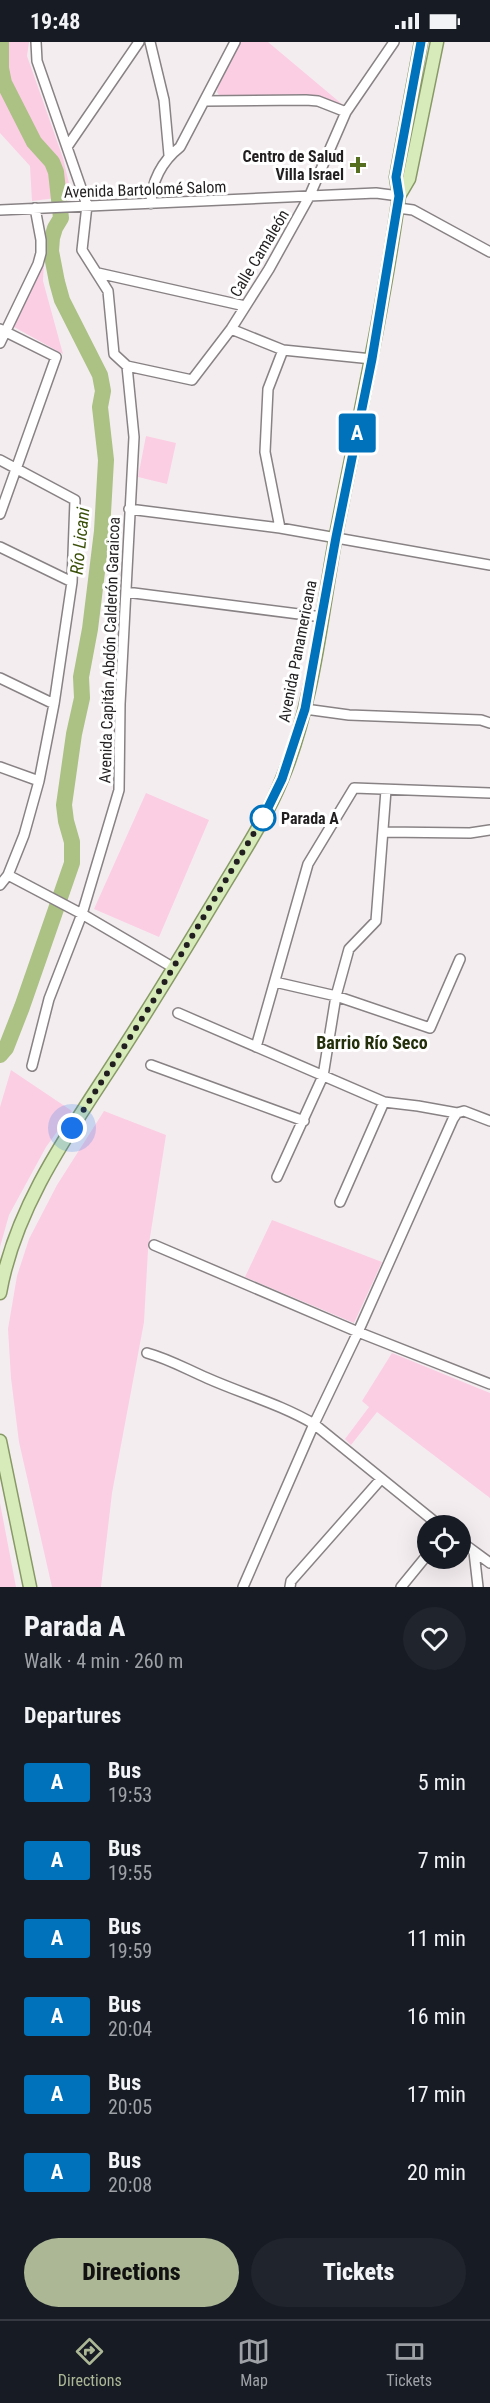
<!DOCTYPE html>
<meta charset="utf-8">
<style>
:root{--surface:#171b24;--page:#20242c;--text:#f1f3f6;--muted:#9ea1a6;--line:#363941;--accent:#abb795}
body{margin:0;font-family:"Roboto Condensed",sans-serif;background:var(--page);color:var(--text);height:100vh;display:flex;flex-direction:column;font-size:22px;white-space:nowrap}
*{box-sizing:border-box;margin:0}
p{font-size:20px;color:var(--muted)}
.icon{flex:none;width:33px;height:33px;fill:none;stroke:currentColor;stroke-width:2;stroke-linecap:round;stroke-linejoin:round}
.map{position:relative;height:1545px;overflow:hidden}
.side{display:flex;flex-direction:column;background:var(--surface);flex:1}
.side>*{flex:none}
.badge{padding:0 12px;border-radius:4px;font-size:21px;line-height:39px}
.fabs{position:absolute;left:417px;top:1473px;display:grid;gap:12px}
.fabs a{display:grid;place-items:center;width:54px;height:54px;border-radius:50%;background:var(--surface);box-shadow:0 6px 24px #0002;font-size:30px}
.you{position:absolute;width:30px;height:30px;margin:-15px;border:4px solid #fff;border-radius:50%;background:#1a73e8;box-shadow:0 0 0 9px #1a73e833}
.map>.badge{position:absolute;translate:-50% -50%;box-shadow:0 0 0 3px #fff}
h2{padding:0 24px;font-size:22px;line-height:54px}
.round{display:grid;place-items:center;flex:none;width:63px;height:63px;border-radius:32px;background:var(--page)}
.overview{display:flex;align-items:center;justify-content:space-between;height:102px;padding:0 24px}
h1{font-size:28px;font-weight:800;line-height:45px}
.action{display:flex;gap:12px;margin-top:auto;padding:12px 24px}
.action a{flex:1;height:69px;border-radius:36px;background:var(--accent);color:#111;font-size:24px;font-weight:800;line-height:69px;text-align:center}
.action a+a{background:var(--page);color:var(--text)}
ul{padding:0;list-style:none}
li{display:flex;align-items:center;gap:18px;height:78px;padding:0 24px}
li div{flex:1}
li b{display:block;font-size:22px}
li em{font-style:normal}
li .badge{min-width:66px;font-weight:700;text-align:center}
.status{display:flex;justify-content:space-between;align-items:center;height:42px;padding:0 30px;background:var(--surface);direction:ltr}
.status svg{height:16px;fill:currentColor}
.tab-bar{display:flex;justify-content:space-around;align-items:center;height:84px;border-top:2px solid var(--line);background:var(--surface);font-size:16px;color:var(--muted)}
.tab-bar a{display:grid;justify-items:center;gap:3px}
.tab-bar .active{color:var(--accent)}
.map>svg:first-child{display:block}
.green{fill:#fbcee3}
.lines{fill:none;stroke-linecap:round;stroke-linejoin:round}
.river{stroke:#abc284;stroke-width:16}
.minor-casing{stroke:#888285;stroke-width:12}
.major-casing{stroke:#879a66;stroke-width:15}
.minor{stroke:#fff;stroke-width:9}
.major{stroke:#d7eab9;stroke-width:12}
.line-casing{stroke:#fff;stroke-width:14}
.line{stroke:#0072bc;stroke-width:9}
.walk{stroke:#221f20;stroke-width:6;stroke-dasharray:0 10.8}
.poi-dot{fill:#556e1f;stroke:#fff;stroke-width:2}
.stop-dot{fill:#fff;stroke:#0072bc;stroke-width:3}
.labels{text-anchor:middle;stroke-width:6;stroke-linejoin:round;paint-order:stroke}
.poi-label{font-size:16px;font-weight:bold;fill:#221f20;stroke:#fff;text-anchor:end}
.street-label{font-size:16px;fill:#221f20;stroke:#fff}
.stop-label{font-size:16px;font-weight:bold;fill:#221f20;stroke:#fff;text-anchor:start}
.water-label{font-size:18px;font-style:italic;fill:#3b500a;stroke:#fff}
.neighbourhood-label{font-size:18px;font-weight:bold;fill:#24300b;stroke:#fff}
</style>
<div class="status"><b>19:48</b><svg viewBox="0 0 49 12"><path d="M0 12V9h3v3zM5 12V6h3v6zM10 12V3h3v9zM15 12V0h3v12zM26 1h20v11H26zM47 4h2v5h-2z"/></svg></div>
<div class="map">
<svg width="490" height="1545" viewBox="0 0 490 1545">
<rect width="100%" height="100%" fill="#f4edf0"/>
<path class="green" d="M 0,0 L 29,0 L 27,14 L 63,116 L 72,154 L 32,159 L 30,124 L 0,91 Z
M 241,0 L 268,0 L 343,63 L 313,53 L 219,53 L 217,50 L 218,45 Z
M 44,219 L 43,239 L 63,312 L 14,285 Z
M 146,394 L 176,401 L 167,442 L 138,435 Z
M 146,751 L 209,778 L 159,895 L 94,867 Z
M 11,1028 L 72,1069 L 46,1105 L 9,1173 L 0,1205 L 0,1065 Z
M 104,1069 L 166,1093 L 148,1208 L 144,1280 L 112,1451 L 101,1545 L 52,1545 L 19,1400 L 11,1336 L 8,1287 L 17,1234 L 29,1197 L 57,1143 Z
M 272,1178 L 382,1220 L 354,1281 L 245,1235 Z
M 392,1311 L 490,1351 L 490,1456 L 377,1370 L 351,1403 L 345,1397 L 369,1365 L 362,1359 Z
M 0,1461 L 16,1545 L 0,1545 Z"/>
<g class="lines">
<path class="river" d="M 0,1013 L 6,1006 L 22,965 L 72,821 L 72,800 L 66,779 L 64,763 L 74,692 L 82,656 L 81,635 L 90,587 L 102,489 L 106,418 L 100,365 L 103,349 L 100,333 L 62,258 L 57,240 L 51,209 L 52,196 L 55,186 L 61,176 L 56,130 L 52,120 L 34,100 L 4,41 L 1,26 L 1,0"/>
<g class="minor-casing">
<path id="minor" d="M 36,0 L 37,19 L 87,163 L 82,208 L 108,249 L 114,312 L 127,324 L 192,338 L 231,287 L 269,227 L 309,155 L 346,70 L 394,0
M 150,0 L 164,58 L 169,113
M 205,59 L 306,58 L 318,59 L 346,70
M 67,105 L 139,0
M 151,162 C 151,140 162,119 180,105 L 235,0
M 398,166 L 413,168 L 490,210
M 0,168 L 376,151 L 399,154
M 98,231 L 245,264
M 0,287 L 56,315 L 0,472
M 231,287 L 283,308 L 372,317
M 0,301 L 38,222 L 41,211 L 41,198 L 35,166
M 0,418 L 75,458 L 72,540 L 54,662 L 39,739 L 24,793 L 8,833 L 0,843
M 129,467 L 280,486 L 490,523
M 280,486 L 265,410 L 268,347 L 283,308
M 0,505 L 72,540
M 126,550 L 322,575
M 0,636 L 54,662
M 305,667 L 349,673 L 481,678 L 490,681
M 0,725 L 39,739
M 383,790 L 470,791 L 490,788
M 8,833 L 82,872 L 174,926
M 275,940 L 336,954 L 430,986 L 460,917
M 178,971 L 384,1060 L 418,1064 L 457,1071
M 256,1005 L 308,822 L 354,746 L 490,751
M 151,1023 L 304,1079
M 32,1024 L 49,957 L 82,872 L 119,748 L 120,662 L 134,395 L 127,324
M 277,1135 L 323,1034 L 336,954 L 349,907 L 376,879 L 386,748
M 340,1160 L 384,1060
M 154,1203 L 358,1290 L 490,1342
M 147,1311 C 169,1317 186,1327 207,1336 C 243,1352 280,1362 314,1382 L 440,1484
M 460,1499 L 490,1521
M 474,1510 L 478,1545
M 243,1545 L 314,1382 L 358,1290 L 453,1077 L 457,1071 L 464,1069 L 490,1079
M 290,1545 L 291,1539 L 381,1437
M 401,1545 L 428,1512"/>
</g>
<g class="major-casing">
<path id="major" d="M 399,154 L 409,137 L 437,0
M 0,1251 C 14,1171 62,1100 106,1033 C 144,975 180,916 216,856 C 239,817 265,779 282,737 C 314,660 321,574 336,493 C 358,380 383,268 399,154 L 396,135 L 421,0
M 0,1399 L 30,1545"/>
</g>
<use href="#minor" class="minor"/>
<use href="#major" class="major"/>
</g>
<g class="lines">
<g class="line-casing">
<path id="line" d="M 263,776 L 282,737 L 305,667 L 336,495 L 372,317 L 399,154 L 396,135 L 421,0"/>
</g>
<use href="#line" class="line"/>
<path class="walk" d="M 72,1086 L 152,961 L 263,776"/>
</g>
<path class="poi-dot" d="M355 114h6v6h6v6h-6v6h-6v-6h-6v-6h6z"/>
<circle class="stop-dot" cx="263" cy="776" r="12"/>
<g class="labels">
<g class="poi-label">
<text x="344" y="120">Centro de Salud<tspan x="344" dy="18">Villa Israel</tspan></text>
</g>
<g class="street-label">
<text transform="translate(145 147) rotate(-2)" y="6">Avenida Bartolomé Salom</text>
<text transform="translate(259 211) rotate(-59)" y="6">Calle Camaleón</text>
<text transform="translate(109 608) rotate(-88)" y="6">Avenida Capitán Abdón Calderón Garaicoa</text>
<text transform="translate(297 609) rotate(-79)" y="6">Avenida Panamericana</text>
</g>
<g class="stop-label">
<text x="281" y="782">Parada A</text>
</g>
<g class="water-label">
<text transform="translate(80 499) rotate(-84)" y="6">Río Licani</text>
</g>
<g class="neighbourhood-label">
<text x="372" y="1007">Barrio Río Seco</text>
</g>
</g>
</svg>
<div class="fabs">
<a><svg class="icon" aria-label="locate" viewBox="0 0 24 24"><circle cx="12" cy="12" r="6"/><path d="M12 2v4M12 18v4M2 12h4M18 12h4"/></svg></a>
</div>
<div class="you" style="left:72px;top:1086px"></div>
<b class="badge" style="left:357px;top:391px;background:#0072bc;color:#fff">A</b>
</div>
<section class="side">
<div class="overview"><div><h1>Parada A</h1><p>Walk · 4 min · 260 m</p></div><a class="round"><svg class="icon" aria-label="heart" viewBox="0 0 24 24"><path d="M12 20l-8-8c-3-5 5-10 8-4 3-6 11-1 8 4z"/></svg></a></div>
<h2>Departures</h2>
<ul>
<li><span class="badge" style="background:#0072bc;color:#fff">A</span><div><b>Bus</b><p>19:53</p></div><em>5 min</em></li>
<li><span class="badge" style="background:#0072bc;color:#fff">A</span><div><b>Bus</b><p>19:55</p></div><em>7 min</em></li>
<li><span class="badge" style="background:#0072bc;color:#fff">A</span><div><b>Bus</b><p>19:59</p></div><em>11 min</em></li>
<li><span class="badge" style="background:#0072bc;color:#fff">A</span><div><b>Bus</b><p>20:04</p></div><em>16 min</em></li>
<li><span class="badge" style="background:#0072bc;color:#fff">A</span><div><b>Bus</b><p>20:05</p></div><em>17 min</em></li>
<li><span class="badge" style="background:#0072bc;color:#fff">A</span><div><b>Bus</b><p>20:08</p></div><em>20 min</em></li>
</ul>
<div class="action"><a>Directions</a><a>Tickets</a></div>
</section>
<nav class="tab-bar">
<a class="active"><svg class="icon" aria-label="directions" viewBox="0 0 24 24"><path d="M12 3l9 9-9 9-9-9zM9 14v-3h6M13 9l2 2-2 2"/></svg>Directions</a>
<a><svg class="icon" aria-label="map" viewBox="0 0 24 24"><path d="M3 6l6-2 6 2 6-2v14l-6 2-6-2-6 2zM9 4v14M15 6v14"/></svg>Map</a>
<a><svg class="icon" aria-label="tickets" viewBox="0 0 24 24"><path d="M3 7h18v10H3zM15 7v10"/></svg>Tickets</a>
</nav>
